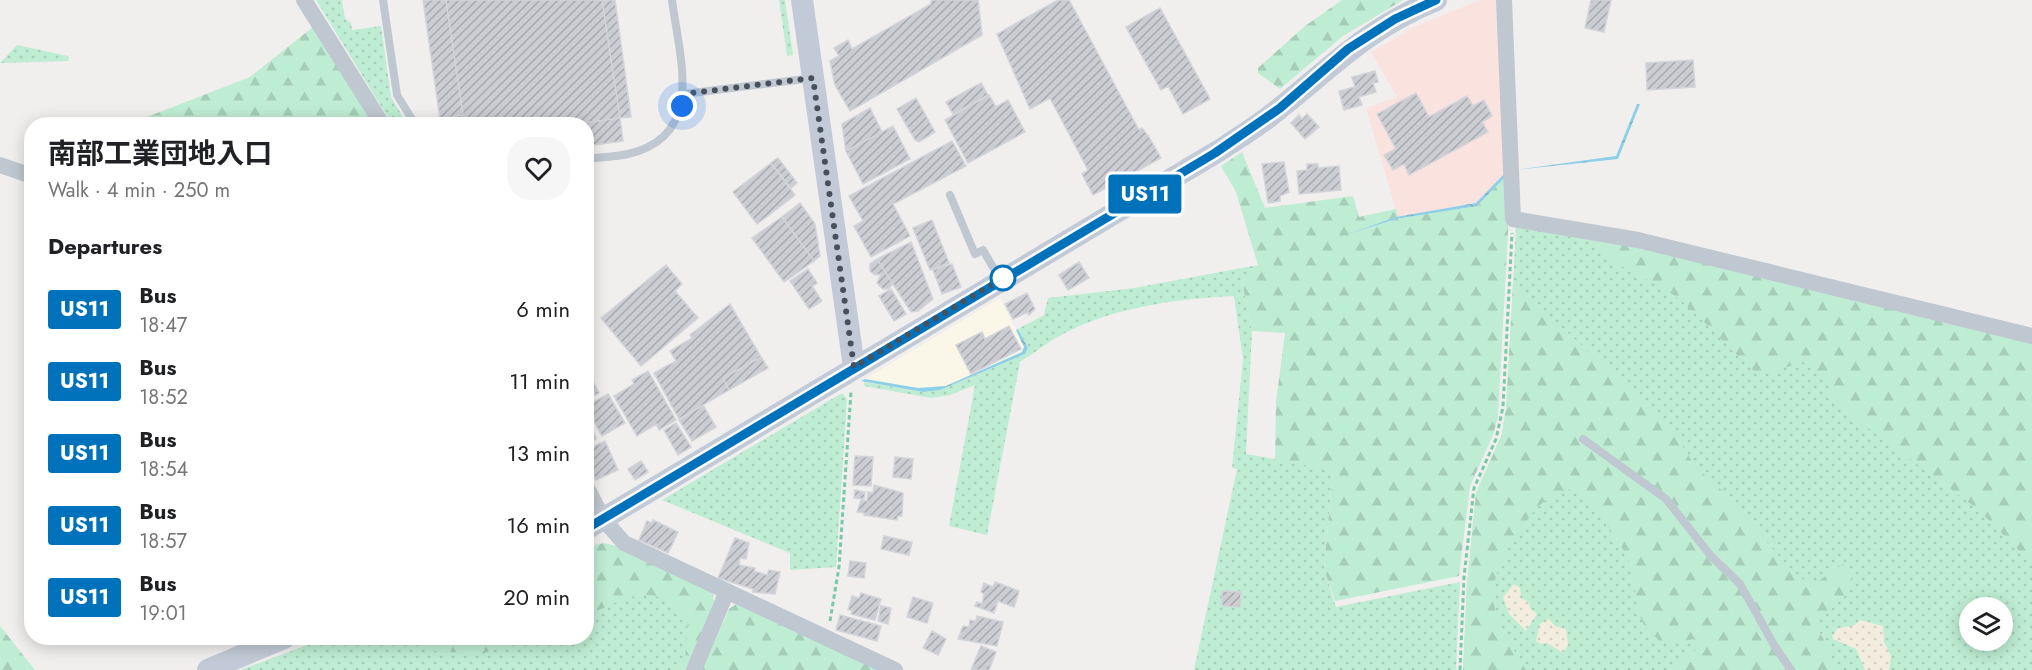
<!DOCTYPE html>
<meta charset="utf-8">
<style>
:root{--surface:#fff;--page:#f6f6f6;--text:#202124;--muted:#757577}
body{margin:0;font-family:Jost,"Noto Sans JP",sans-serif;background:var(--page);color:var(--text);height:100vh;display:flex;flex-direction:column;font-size:22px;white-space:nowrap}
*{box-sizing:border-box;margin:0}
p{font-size:20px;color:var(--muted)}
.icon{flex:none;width:33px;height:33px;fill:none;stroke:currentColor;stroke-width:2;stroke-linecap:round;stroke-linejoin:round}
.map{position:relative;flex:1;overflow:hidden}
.sheet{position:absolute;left:24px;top:117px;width:570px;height:528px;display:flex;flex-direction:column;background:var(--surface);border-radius:24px;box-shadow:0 3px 15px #0003}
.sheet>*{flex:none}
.badge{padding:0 12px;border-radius:4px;font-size:21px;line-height:39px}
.buttons{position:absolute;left:1959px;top:597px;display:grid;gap:12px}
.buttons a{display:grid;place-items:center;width:54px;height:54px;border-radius:50%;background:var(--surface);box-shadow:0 3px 15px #0003;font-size:30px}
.you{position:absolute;width:30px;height:30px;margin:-15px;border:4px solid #fff;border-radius:50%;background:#1a73e8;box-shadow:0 0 0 9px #1a73e833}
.map>.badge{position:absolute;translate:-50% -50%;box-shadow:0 0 0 3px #fff}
h2{padding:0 24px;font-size:22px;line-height:54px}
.round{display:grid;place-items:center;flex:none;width:63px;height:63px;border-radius:24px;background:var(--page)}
.head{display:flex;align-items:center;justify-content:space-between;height:102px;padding:0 24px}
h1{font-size:28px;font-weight:700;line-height:45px}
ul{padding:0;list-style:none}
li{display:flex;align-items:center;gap:18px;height:72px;padding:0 24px}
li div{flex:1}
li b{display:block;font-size:22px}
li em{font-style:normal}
li .badge{min-width:66px;font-weight:700;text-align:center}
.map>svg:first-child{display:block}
.commercial{fill:#fbf7e8}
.medical{fill:#fae3df}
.grass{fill:url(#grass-dots);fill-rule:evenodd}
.forest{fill:url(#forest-firs)}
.sand{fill:url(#sand-dots)}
.water{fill:url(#water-ripples)}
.building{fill:url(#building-hatch);stroke:#d2d4d9;stroke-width:1.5}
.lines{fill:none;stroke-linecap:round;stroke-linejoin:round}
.path{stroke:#77caa6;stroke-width:3;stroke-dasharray:4.5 3;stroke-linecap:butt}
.lane{stroke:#bfc7d0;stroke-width:8}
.street{stroke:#bfc7d0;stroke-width:16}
.secondary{stroke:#c1cad6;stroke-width:22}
.line-casing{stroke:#fff;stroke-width:14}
.line{stroke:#0072bc;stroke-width:9}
.walk{stroke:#47505b;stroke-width:6;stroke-dasharray:0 10.8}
.stop-dot{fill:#fff;stroke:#0072bc;stroke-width:3}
</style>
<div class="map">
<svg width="2032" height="670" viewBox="0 0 2032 670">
<defs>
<pattern id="grass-dots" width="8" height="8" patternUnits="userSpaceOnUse" patternTransform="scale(1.5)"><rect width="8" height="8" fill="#beedd3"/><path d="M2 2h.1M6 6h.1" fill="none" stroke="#a5cdb7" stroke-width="1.8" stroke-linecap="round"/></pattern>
<pattern id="forest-firs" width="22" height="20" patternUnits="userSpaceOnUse" patternTransform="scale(1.5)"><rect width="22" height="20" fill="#beedd3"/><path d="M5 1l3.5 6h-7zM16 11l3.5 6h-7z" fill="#a5cdb7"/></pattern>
<pattern id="sand-dots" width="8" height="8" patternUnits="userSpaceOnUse" patternTransform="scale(1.5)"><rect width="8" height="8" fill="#f2eddf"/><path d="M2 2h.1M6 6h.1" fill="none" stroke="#d1cdc2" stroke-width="1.8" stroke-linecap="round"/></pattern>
<pattern id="water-ripples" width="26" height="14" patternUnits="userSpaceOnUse" patternTransform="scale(1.5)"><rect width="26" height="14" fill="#8cd0e8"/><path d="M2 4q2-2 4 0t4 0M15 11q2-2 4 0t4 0" fill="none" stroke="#74abbf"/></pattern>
<pattern id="building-hatch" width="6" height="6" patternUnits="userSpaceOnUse" patternTransform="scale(1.5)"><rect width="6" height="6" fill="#cbcdd3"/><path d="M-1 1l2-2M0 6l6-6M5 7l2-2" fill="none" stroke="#a7a9ae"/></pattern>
</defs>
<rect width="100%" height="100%" fill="#f1eeee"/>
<path class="commercial" d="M 1000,298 L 1024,347 L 1022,352 L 946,386 L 918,388 L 865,379 Z"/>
<path class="medical" d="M 1480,0 L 1498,0 L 1505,173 L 1476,203 L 1398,217 L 1366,108 L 1397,97 L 1371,52 L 1414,27 Z"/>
<path class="grass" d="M 316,0 L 342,0 L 345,19 L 351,23 L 352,30 L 381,26 L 391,97 L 407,124 L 392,124 Z
M 779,0 L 785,0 L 793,55 L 787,56 Z
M 17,45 L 68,56 L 69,61 L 0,63 Z
M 1516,227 L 1609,239 L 2032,341 L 2032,670 L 1463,670 L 1467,585 L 1476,493 L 1502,434 L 1507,403 ZM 1970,608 L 2002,608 L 2002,640 L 1970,640 Z
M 1258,265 L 1242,282 L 1252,331 L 1246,454 L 1333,469 L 1324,569 L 1336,607 L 1460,582 L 1456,670 L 1194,670 L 1237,469 L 1232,468 L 1243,359 L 1234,296 C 1183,298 1117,307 1071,330 C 1053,338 1037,351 1020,362 L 987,535 L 949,526 L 975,385 L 950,395 L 931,398 L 864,386 L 864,382 L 923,392 L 940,390 L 1025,354 L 1028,348 L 1018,329 L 1044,315 L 1048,298 L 1134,288 Z
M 842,393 L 847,399 L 836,567 L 790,570 L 790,553 L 662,500 Z
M 604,543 L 714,595 L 687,670 L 240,670 L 327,638 L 586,638 L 587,547 Z"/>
<path class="forest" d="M 1342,0 L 1403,0 L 1343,36 L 1280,89 L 1258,73 L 1258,68 L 1305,26 Z
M 313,27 L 373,124 L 129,124 L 250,77 Z
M 1242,152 L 1265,208 L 1353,196 L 1359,217 L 1396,209 L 1398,217 L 1347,235 L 1396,219 L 1477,206 L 1506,176 L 1509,214 L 1498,417 L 1493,435 L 1470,486 L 1459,576 L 1335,601 L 1324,569 L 1333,470 L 1275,460 L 1276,402 L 1285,333 L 1252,331 L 1242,282 L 1258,265 L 1236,192 L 1221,166 Z
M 1592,236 L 2032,341 L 2032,564 L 1979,510 L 1857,420 L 1832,396 L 1825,377 L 1803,362 L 1764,374 L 1754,371 C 1729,348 1706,322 1680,300 C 1649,274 1617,276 1592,236 Z
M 1513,283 L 1672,427 L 1695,467 L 1718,486 L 1788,566 L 1802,579 L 1817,582 L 1843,564 L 1854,573 L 1845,596 L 1816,624 L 1838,670 L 1673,670 L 1700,646 L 1694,639 L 1665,644 C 1625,616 1643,600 1629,562 C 1619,537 1592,505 1570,489 C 1563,492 1555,494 1549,498 C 1525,513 1490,571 1493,599 C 1495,619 1515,653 1526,670 L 1463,670 L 1467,585 L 1476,493 L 1502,434 L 1506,408 Z
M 604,543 L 617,546 L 711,589 L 714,601 L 687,670 L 678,670 L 685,661 L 688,618 C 652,579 629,598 587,615 L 586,547 Z
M 738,603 L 881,670 L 702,670 L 729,609 Z
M 0,626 L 35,670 L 0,670 Z
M 421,638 L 526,638 L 482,654 L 434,651 L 422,643 Z"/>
<path class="sand" d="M 1514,584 L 1520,588 L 1521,598 L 1529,602 L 1530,608 L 1537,614 L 1526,631 L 1509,614 L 1503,597 Z
M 1549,619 L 1555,626 L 1566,629 L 1568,645 L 1563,653 L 1547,643 L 1541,644 L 1536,641 L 1540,624 Z
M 1860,620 L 1883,626 L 1884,642 L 1891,656 L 1889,670 L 1865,670 L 1856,649 L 1833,639 L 1832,636 L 1838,628 L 1853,626 Z"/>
<path class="water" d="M 1637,104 L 1640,104 L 1618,159 L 1515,170 L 1616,156 Z
M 1505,173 L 1506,176 L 1477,206 L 1396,219 L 1346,235 L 1396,217 L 1476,203 Z
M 1018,329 L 1028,348 L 1025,354 L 940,390 L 923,392 L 861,381 L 865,379 L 918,388 L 946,386 L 1022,352 L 1024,347 L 1016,330 Z"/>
<path class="building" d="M 423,0 L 446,0 L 463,115 L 440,119 Z
M 446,0 L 602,0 L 620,118 L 575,124 L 456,124 L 455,116 L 463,115 Z
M 602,0 L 615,0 L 631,117 L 620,118 Z
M 931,0 L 978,0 L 982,35 L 850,111 L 835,85 L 830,61 L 839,56 L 834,48 L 848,40 L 852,49 L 931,4 Z
M 1058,0 L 1069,0 L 1139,130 L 1142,128 L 1149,137 L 1161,158 L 1093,195 L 1082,174 L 1088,170 L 1050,98 L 1030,109 L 997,34 Z
M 1591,0 L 1611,0 L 1604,32 L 1585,28 Z
M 1160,8 L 1210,99 L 1183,114 L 1168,86 L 1161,90 L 1126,27 Z
M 1693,60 L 1695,87 L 1647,90 L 1646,63 Z
M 1375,71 L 1378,82 L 1373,83 L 1376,92 L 1359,97 L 1362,105 L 1344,110 L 1339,91 L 1355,87 L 1352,77 Z
M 981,83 L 988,95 L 953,114 L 946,102 Z
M 1416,93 L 1429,117 L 1467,96 L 1473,106 L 1484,100 L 1492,116 L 1482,122 L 1488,132 L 1409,175 L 1404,164 L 1393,170 L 1384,155 L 1396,149 L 1377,114 Z
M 989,95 L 996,107 L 1008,100 L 1025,132 L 968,163 L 945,120 Z
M 916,98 L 935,132 L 919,142 L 915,140 L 897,109 Z
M 870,108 L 882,132 L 846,151 L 842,124 Z
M 1307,114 L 1319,127 L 1305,139 L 1291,123 L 1299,115 L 1302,119 Z
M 620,118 L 623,141 L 586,146 L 586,124 L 575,124 Z
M 893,126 L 910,159 L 863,184 L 846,151 Z
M 952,141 L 966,166 L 893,204 L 910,236 L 871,257 L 854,226 L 863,221 L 849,196 Z
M 778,158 L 797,183 L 791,188 L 771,163 Z
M 1284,162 L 1289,192 L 1280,196 L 1280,201 L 1268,203 L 1262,164 Z
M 771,163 L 795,195 L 757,224 L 733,192 Z
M 1307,164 L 1318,164 L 1318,168 L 1339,166 L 1341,190 L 1299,194 L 1297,171 L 1307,170 Z
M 800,203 L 815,224 L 820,256 L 814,261 L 782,217 Z
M 782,217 L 814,261 L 784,282 L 752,238 Z
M 932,220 L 949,263 L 930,270 L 913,228 Z
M 911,242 L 933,299 L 918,311 L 911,312 L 877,259 Z
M 877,259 L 893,284 L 888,289 L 883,289 L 877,283 L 881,274 L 875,275 L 870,271 L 870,264 Z
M 1079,262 L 1089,278 L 1068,290 L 1059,275 Z
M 952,264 L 961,287 L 942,294 L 933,270 Z
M 666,265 L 682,284 L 675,291 L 698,318 L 641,366 L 601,318 Z
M 808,269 L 817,283 L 812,286 L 822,301 L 809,309 L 790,281 Z
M 891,289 L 906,314 L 894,321 L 879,296 Z
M 1027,293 L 1035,309 L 1029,315 L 1028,312 L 1013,319 L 1005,304 Z
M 730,304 L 761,357 L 723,378 L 729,390 L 679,419 L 654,373 L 676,361 L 670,351 L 692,338 L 690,335 Z
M 1009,326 L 1021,349 L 971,374 L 956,345 L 982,332 L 985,339 Z
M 761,357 L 768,368 L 729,390 L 723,378 Z
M 648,371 L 676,420 L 659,430 L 656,424 L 637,436 L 614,396 L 634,384 L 632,380 Z
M 589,374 L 599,393 L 586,400 L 586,375 Z
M 608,394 L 625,423 L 602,436 L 586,406 Z
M 703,405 L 716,427 L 692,441 L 679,420 Z
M 588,421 L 596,439 L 586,444 L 586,422 Z
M 676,423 L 691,447 L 678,455 L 664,430 Z
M 605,441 L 618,470 L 596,480 L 586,461 L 586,446 L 592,444 L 593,447 Z
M 855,456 L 873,457 L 871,486 L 853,485 Z
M 895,457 L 913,459 L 911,479 L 893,477 Z
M 641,461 L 648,472 L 635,480 L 628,469 Z
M 874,485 L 903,493 L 902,516 L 898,516 L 897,520 L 864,515 L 864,513 L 857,512 L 861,500 L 867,501 L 868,492 L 873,493 Z
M 855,490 L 865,492 L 864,499 L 854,498 Z
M 653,520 L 678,532 L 668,553 L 639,540 L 647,521 L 652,523 Z
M 884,536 L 912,542 L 909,555 L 881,549 Z
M 735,538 L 749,543 L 746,559 L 740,558 L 739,565 L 755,568 L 754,571 L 767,575 L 769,570 L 780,572 L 775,594 L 753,592 L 753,589 L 718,578 Z
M 850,561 L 866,563 L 864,578 L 848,576 Z
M 995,582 L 1019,591 L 1014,607 L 998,601 L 994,613 L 975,606 L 977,602 L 982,604 L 984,594 L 981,592 L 984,583 L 993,587 Z
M 1222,591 L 1241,592 L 1240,607 L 1222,606 Z
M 861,593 L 881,599 L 875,620 L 851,614 L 852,610 L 848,610 L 852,596 L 859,598 Z
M 913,597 L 933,603 L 927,623 L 907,617 Z
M 881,606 L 891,608 L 888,624 L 878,621 Z
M 840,615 L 881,626 L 877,641 L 836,630 Z
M 977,616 L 1003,622 L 997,646 L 958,639 L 963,626 L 969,627 L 970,620 L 976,621 Z
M 932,631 L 946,639 L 938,655 L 923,648 Z
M 981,646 L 996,652 L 989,670 L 971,670 Z"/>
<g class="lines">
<path class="path" d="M 830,621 L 839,567 L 851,392
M 1460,670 L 1464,577 L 1474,488 L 1496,439 L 1503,407 L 1512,233"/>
<path class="lane" d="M 383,0 L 397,95 L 415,124
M 684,94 L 813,78
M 586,159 C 600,157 615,157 628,154 C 707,136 679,57 672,0
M 950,195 L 975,254 L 983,250 L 1000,279
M 1583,439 L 1666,499 L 1711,556 L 1740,584 L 1774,645 L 1791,670"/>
<path class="street" d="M 304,0 L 382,124
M 1504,0 L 1513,219 L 1638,240 L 2032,336
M 0,165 L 32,176
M 586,486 L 603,519 L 624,543 L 895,670
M 694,670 L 727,591"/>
<path class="secondary" d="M 802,0 L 854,367
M 586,529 L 1215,153 C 1237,139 1260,125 1280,108 C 1335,64 1368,28 1436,0
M 208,670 L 284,638"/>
</g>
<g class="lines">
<g class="line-casing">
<path id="line" d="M 586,529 L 1215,153 L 1280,108 L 1348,49 L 1395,19 L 1436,0"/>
</g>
<use href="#line" class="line"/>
<path class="walk" d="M 682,106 L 684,94 L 813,78 L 854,367 L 1003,278"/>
</g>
<circle class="stop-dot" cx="1003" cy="278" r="12"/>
</svg>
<div class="buttons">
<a><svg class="icon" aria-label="layers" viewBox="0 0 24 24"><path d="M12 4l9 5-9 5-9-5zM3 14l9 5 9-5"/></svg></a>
</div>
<div class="you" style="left:682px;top:106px"></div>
<b class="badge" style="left:1145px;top:194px;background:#0072bc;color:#fff">US11</b>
<section class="sheet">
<div class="head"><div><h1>南部工業団地入口</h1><p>Walk · 4 min · 250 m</p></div><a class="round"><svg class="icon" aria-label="heart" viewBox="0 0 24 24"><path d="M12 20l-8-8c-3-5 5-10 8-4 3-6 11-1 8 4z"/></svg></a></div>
<h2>Departures</h2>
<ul>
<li><span class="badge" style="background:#0072bc;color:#fff">US11</span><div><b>Bus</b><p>18:47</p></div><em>6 min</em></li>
<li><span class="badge" style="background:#0072bc;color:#fff">US11</span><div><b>Bus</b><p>18:52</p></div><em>11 min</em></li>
<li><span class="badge" style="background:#0072bc;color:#fff">US11</span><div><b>Bus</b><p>18:54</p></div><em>13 min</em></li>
<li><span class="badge" style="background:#0072bc;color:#fff">US11</span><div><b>Bus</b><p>18:57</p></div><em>16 min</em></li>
<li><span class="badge" style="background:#0072bc;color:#fff">US11</span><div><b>Bus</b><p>19:01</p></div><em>20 min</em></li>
</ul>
</section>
</div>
